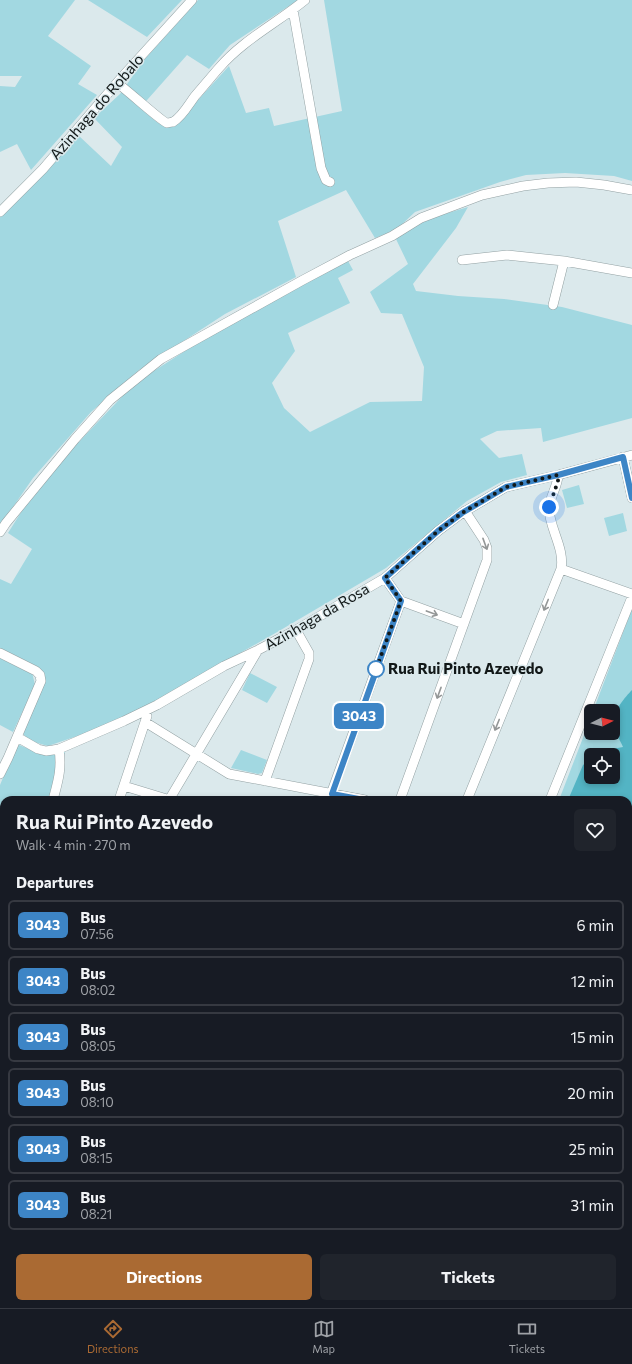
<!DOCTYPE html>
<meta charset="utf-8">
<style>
:root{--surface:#171b24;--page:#20242c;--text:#f1f3f6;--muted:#9ea1a6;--line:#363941;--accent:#aa6a33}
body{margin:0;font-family:Commissioner,sans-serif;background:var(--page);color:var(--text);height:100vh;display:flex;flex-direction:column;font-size:15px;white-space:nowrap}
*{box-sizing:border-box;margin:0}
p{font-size:13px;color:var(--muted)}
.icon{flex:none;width:22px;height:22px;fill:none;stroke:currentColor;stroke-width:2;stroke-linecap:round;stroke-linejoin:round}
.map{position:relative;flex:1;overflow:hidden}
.panel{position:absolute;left:0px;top:796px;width:632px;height:512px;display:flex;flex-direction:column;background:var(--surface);border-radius:12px 12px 0 0;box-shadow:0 2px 6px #0003}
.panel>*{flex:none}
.badge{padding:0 8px;border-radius:6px;font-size:14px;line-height:26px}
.needle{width:26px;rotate:84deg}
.buttons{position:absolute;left:584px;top:704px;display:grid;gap:8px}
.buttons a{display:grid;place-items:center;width:36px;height:36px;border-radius:6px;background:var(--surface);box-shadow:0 2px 6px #0003;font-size:20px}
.you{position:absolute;width:20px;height:20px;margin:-10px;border:3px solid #fff;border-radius:50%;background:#1a73e8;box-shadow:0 0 0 6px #1a73e833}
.map>.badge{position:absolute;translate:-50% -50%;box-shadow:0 0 0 2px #fff}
h2{padding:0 16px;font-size:15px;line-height:36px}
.round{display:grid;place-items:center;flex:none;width:42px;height:42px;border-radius:6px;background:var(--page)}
.overview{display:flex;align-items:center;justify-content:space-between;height:68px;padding:0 16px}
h1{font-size:19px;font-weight:700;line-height:30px}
.button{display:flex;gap:8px;margin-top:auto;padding:8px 16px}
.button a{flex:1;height:46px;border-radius:6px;background:var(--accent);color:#fff;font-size:16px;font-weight:700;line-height:46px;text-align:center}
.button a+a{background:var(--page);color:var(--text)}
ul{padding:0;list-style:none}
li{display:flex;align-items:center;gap:12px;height:50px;margin:0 8px 6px;padding:0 8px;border:2px solid var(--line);border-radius:6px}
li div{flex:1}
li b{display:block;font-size:15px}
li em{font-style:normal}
li .badge{min-width:44px;font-weight:700;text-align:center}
.menu{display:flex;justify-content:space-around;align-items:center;height:56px;border-top:1px solid var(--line);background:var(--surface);font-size:11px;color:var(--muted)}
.menu a{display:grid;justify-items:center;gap:2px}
.menu .selected{color:var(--accent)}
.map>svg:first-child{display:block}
.green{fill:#a2d8e1;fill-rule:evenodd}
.forest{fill:#53b4c4}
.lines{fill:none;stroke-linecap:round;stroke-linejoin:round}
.stream{stroke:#3da0af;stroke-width:2.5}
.minor-casing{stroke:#93a1a3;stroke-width:10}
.minor{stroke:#fff;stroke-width:9}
.oneway{stroke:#949797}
.line-casing{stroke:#fff;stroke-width:9}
.line{stroke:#3d85c6;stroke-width:6}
.walk{stroke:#111717;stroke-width:4;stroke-dasharray:0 7.2}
.stop-dot{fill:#fff;stroke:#3d85c6;stroke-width:2}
.labels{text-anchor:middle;stroke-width:3;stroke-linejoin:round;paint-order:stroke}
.street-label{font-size:15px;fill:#111717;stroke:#dbe9ec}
.stop-label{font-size:15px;font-weight:bold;fill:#111717;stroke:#dbe9ec;text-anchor:start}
</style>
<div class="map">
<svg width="632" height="1308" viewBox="0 0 632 1308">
<rect width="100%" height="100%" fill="#dbe9ec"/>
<path class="green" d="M 0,0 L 75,0 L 48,36 L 91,66 L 78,84 L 97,95 L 31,170 L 17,144 L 0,152 L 0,86 L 15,87 L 22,76 L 0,76 Z
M 88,0 L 182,0 L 147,37 Z
M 198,0 L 298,0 L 230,45 L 209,69 L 187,55 L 140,108 L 158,123 L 171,124 L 188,111 L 229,66 L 246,113 L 269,108 L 274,126 L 342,111 L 324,0 L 632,0 L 632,181 L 614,176 L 565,173 L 526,175 L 500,182 L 415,212 L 396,230 L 375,238 L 346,190 L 278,221 L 296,277 L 225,314 L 139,370 L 91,412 L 33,478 L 0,526 L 0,217 L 78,135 L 111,166 L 122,147 L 94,118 L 120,94 L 144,60 Z
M 468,207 L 456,228 L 413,284 L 416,291 L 458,296 L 504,299 L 562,307 L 632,325 L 632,418 L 543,442 L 541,428 L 497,431 L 480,439 L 499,458 L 522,454 L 527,475 L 501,482 L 467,501 L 386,568 L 279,631 L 226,661 L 168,697 L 83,734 L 48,746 L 27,740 L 23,733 L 43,675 L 38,667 L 0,650 L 0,579 L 11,584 L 32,549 L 8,533 L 25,506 L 74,447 L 135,383 L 232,321 L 348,261 L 353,270 L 338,278 L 350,303 L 288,333 L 295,351 L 272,383 L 284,408 L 310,432 L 370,402 L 422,401 L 424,367 L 402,314 L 381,313 L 370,292 L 408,264 L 395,237 L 431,218 Z
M 579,485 L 584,504 L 567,508 L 562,490 Z
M 623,513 L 627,531 L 609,536 L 604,518 Z
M 632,609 L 632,864 L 628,865 L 628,800 L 559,800 L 591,717 L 591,733 L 613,733 L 613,711 L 593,711 ZM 591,755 L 613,755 L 613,777 L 591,777 Z
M 0,657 L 32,672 L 35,685 L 13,732 L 0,725 Z
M 250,673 L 277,687 L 267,703 L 242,690 Z
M 17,744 L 43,755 L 66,748 L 51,800 L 4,800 L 4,938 L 0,939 L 0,785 Z
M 241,750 L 267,760 L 262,773 L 258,774 L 231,768 Z
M 632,890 L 632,1017 L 628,1015 L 628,891 L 629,891 Z
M 0,979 L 4,980 L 4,1061 L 0,1061 Z
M 0,1105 L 4,1107 L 4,1160 L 2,1167 L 0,1169 Z
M 4,1173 L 4,1199 L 0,1214 L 0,1179 Z
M 0,1264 L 4,1270 L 4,1299 L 0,1301 Z
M 168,1304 L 559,1304 L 564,1308 L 173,1308 Z"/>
<path class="forest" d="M 632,690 L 632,864 L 628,865 L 628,800 L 568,800 L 583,765 L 591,759 L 591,777 L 613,777 L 613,755 L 596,755 L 602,751 L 623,747 C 620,740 614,731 613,723 C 612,713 625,697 632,690 Z
M 628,931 L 632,931 L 632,1018 L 628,1017 Z
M 435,1304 L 453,1304 L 451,1307 L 437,1308 Z"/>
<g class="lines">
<path class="stream" d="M 628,917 L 632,915
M 0,921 L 4,922
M 376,1304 L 378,1308"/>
<g class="minor-casing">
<path id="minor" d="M 293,10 L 321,168 L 326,180 L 330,182
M 117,83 C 125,88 162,122 167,123 C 169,123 171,122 173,122 C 182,117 189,104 195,96 C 203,87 211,77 219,68 C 243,40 277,23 305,0
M 0,212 L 43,169 L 122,77 L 192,0
M 462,260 L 507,255 L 564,261 L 632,273
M 553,305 L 564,261
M 623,457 L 632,498
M 0,532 L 6,523 L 75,439 L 110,400 L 161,359 L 303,280 L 350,255 L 392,236 L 421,218 L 482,195 L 523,186 L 548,183 L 576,182 L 604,185 L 632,190
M 561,569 L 632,594
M 385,578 L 401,601 L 464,624
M 0,653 L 36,671 L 40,675 L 41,681 L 17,737 L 38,749 L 46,751 L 53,750 L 59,749 L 124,721 L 157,705 L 224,666 L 258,650 L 296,630 L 385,578 L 438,531 L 462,513 L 506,487 L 558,475 L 632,455
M 145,722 L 229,774 L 365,800
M 0,774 L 8,758 L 17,737
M 265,781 L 309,659 L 309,653 L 296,630
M 124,786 L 170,800
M 331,794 L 401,601
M 53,800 C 58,781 62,769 59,749
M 119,800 L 147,716
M 169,800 L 258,650
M 400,800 L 487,560 L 487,548 L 484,540 L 465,511
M 467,800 L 561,569 C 565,548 549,528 549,508 C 550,496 558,486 558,475
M 550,800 L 632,597
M 628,897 L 632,899
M 0,898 L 4,900
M 0,974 L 4,957
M 628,1021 L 632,1023
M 628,1096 L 632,1099
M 0,1175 L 4,1167
M 628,1202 L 632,1197
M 0,1240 L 4,1237
M 628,1277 L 632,1278
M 0,1304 L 4,1301
M 568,1304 L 573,1308"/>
</g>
<use href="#minor" class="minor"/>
</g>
<defs><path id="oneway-shaft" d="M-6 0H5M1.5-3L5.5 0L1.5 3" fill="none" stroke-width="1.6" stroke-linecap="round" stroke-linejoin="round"/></defs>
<g class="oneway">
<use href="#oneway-shaft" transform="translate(485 544) rotate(70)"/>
<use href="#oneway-shaft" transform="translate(546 605) rotate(112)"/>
<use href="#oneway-shaft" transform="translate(432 613) rotate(20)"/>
<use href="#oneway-shaft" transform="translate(439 693) rotate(110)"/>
<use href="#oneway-shaft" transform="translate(497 725) rotate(112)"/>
</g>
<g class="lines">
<g class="line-casing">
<path id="line" d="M 364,800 L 332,794 L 401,601 L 385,578 L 438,531 L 462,513 L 506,487 L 558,475 L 623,457 L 632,498"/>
</g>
<use href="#line" class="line"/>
<path class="walk" d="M 376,669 L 374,675 L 401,601 L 385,578 L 438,531 L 462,513 L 506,487 L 558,475 L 558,481 L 549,507"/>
</g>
<circle class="stop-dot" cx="376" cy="669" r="8"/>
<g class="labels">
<g class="street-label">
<text transform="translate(97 107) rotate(-49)" y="5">Azinhaga do Robalo</text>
<text transform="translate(317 617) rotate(-30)" y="5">Azinhaga da Rosa</text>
</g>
<g class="stop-label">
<text x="388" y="674">Rua Rui Pinto Azevedo</text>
</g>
</g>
</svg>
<div class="buttons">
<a><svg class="needle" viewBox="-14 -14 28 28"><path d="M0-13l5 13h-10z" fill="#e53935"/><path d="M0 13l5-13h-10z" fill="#9ea1a6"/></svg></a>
<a><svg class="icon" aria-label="locate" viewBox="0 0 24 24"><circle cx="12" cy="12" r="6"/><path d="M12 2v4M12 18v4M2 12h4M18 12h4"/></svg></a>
</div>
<div class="you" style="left:549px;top:507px"></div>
<b class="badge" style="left:359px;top:716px;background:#3d85c6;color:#fff">3043</b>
<section class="panel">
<div class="overview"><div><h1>Rua Rui Pinto Azevedo</h1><p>Walk · 4 min · 270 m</p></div><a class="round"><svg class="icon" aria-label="heart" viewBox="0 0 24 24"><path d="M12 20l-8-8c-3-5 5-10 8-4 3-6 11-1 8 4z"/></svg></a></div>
<h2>Departures</h2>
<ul>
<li><span class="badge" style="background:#3d85c6;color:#fff">3043</span><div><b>Bus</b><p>07:56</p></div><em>6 min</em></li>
<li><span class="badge" style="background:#3d85c6;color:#fff">3043</span><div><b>Bus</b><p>08:02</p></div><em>12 min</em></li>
<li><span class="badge" style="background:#3d85c6;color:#fff">3043</span><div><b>Bus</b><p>08:05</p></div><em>15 min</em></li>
<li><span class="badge" style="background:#3d85c6;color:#fff">3043</span><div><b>Bus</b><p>08:10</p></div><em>20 min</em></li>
<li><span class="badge" style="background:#3d85c6;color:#fff">3043</span><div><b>Bus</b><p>08:15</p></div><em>25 min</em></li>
<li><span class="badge" style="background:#3d85c6;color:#fff">3043</span><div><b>Bus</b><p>08:21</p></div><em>31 min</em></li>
</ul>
<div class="button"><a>Directions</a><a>Tickets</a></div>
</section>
</div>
<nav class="menu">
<a class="selected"><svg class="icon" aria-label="directions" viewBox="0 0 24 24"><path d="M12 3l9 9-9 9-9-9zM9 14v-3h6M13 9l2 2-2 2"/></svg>Directions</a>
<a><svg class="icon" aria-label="map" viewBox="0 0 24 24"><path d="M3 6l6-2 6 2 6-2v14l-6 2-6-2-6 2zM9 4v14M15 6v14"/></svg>Map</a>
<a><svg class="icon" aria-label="tickets" viewBox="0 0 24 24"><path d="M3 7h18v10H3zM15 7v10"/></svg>Tickets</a>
</nav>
